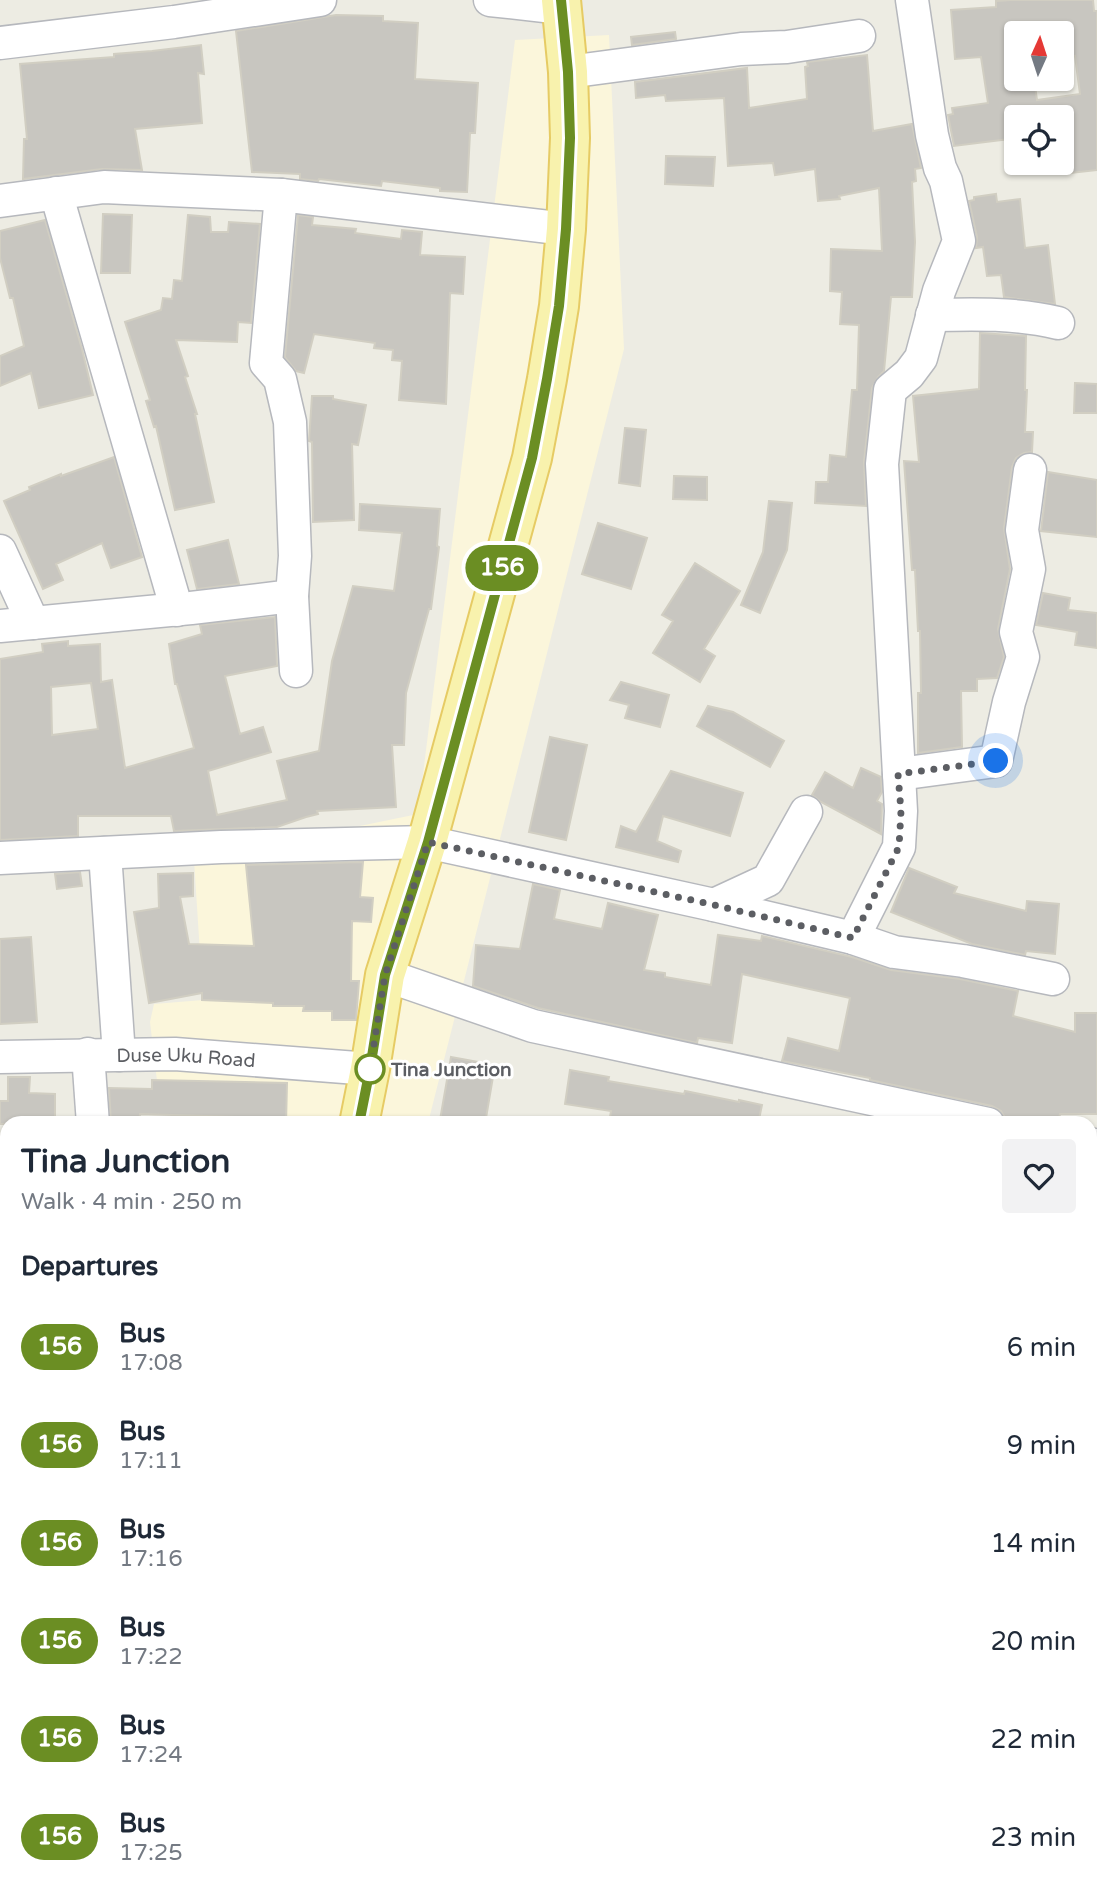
<!DOCTYPE html>
<meta charset="utf-8">
<style>
:root{--surface:#fff;--page:#f2f2f3;--text:#1f2937;--muted:#747a83}
body{margin:0;font-family:"Varela Round",sans-serif;background:var(--page);color:var(--text);height:100vh;display:flex;flex-direction:column;font-size:26px;white-space:nowrap}
*{box-sizing:border-box;margin:0}
p{font-size:23px;color:var(--muted)}
.icon{flex:none;width:38px;height:38px;fill:none;stroke:currentColor;stroke-width:2;stroke-linecap:round;stroke-linejoin:round}
.map{position:relative;flex:1;overflow:hidden}
.panel{position:absolute;left:0px;top:1116px;width:1097px;height:786px;display:flex;flex-direction:column;background:var(--surface);border-radius:21px 21px 0 0;box-shadow:0 2px 5px #0004}
.panel>*{flex:none}
.badge{padding:0 14px;border-radius:23px;font-size:24px;line-height:46px}
.needle{width:46px;rotate:3deg}
.buttons{position:absolute;left:1004px;top:21px;display:grid;gap:14px}
.buttons a{display:grid;place-items:center;width:70px;height:70px;border-radius:7px;background:var(--surface);box-shadow:0 2px 5px #0004;font-size:35px}
.you{position:absolute;width:35px;height:35px;margin:-18px;border:5px solid #fff;border-radius:50%;background:#1a73e8;box-shadow:0 0 0 10px #1a73e833}
.map>.badge{position:absolute;translate:-50% -50%;box-shadow:0 0 0 4px #fff}
h2{padding:0 21px;font-size:26px;line-height:63px}
.round{display:grid;place-items:center;flex:none;width:74px;height:74px;border-radius:7px;background:var(--page)}
.summary{display:flex;align-items:center;justify-content:space-between;height:119px;padding:0 21px}
h1{font-size:33px;font-weight:700;line-height:52px}
ul{padding:0;list-style:none}
li{display:flex;align-items:center;gap:21px;height:98px;padding:0 21px}
li div{flex:1}
li b{display:block;font-size:26px}
li em{font-style:normal}
li .badge{min-width:77px;font-weight:700;text-align:center}
.map>svg:first-child{display:block}
.commercial{fill:#fbf6db}
.building{fill:#c8c6c0;stroke:#d1cec2;stroke-width:2;fill-rule:evenodd}
.lines{fill:none;stroke-linecap:round;stroke-linejoin:round}
.minor-casing{stroke:#b6b8bd;stroke-width:35}
.major-casing{stroke:#e6cb64;stroke-width:42}
.path{stroke:#9cc3aa;stroke-width:4.5;stroke-dasharray:7 3.5;stroke-linecap:butt}
.minor{stroke:#fff;stroke-width:32}
.major{stroke:#f8f2ad;stroke-width:38}
.line-casing{stroke:#fff;stroke-width:16}
.line{stroke:#6b8e23;stroke-width:10}
.walk{stroke:#5c5e63;stroke-width:7;stroke-dasharray:0 12.6}
.stop-dot{fill:#fff;stroke:#6b8e23;stroke-width:3.5}
.labels{text-anchor:middle;stroke-width:6;stroke-linejoin:round;paint-order:stroke}
.street-label{font-size:19px;fill:#5c5e63;stroke:#fff}
.stop-label{font-size:19px;font-weight:bold;fill:#5c5e63;stroke:#fff;text-anchor:start}
</style>
<div class="map">
<svg width="1097" height="1902" viewBox="0 0 1097 1902">
<rect width="100%" height="100%" fill="#edece3"/>
<path class="commercial" d="M 609,35 L 624,349 L 428,1123 L 283,1123 L 157,1081 L 150,1022 L 154,1004 L 203,1000 L 194,860 L 418,814 L 515,40 Z"/>
<path class="building" d="M 1011,0 L 1093,0 L 1094,11 L 1097,11 L 1097,170 L 1062,174 L 1062,117 L 1017,117 L 1017,138 L 954,146 L 948,115 L 953,114 L 952,108 L 988,103 L 981,57 L 955,59 L 951,10 L 996,7 L 996,1 ZM 1017,33 L 1062,33 L 1062,58 L 1075,56 L 1080,94 L 1037,100 L 1034,79 L 1017,79 Z
M 336,15 L 383,16 L 383,21 L 418,23 L 415,79 L 478,83 L 475,133 L 470,133 L 467,192 L 440,191 L 440,188 L 382,181 L 381,186 L 319,179 L 318,181 L 300,179 L 300,174 L 252,172 L 236,31 Z
M 675,32 L 676,39 L 632,45 L 631,37 Z
M 201,45 L 204,74 L 198,73 L 202,123 L 135,129 L 142,170 L 102,169 L 23,179 L 24,139 L 27,139 L 20,64 L 114,57 L 114,54 L 152,51 Z
M 867,55 L 873,131 L 912,124 L 921,168 L 915,169 L 916,181 L 912,182 L 915,242 L 912,297 L 891,297 L 884,371 L 878,377 L 872,388 L 864,462 L 866,506 L 815,503 L 816,482 L 828,482 L 830,455 L 846,457 L 852,390 L 857,390 L 859,325 L 840,324 L 842,292 L 830,291 L 831,249 L 882,251 L 879,188 L 839,196 L 840,199 L 818,201 L 815,169 L 775,175 L 773,163 L 728,166 L 724,98 L 666,101 L 665,95 L 636,98 L 635,82 L 747,68 L 749,108 L 807,99 L 805,67 L 808,66 L 807,62 Z
M 666,156 L 715,157 L 713,186 L 665,184 Z
M 996,194 L 997,202 L 1020,199 L 1025,248 L 1048,245 L 1055,304 L 1004,297 L 1001,275 L 987,276 L 983,247 L 976,248 L 977,237 L 969,201 L 974,200 L 974,197 Z
M 103,214 L 132,215 L 130,273 L 101,273 Z
M 188,215 L 210,217 L 211,232 L 228,232 L 229,222 L 260,224 L 251,323 L 238,322 L 237,342 L 176,340 L 188,376 L 185,377 L 197,414 L 195,414 L 214,502 L 175,510 L 156,426 L 154,427 L 146,401 L 150,400 L 125,322 L 161,310 L 163,298 L 172,299 L 174,280 L 182,281 Z
M 298,215 L 313,217 L 312,225 L 356,229 L 355,233 L 401,239 L 402,230 L 422,232 L 420,255 L 465,257 L 463,294 L 450,293 L 446,404 L 399,400 L 402,361 L 392,360 L 393,350 L 374,348 L 375,343 L 314,334 L 304,373 L 296,371 L 285,357 Z
M 45,220 L 82,349 L 93,395 L 39,408 L 31,373 L 0,386 L 0,356 L 24,346 L 13,298 L 10,298 L 0,258 L 0,231 Z
M 980,333 L 1026,336 L 1025,390 L 1027,390 L 1025,432 L 1033,432 L 1032,452 L 1024,453 L 1016,458 L 1012,467 L 1004,528 L 1010,569 L 998,629 L 1004,657 L 997,678 L 977,679 L 977,691 L 961,691 L 962,747 L 918,753 L 918,693 L 921,693 L 920,631 L 918,631 L 915,570 L 912,570 L 904,461 L 919,462 L 913,396 L 979,389 Z
M 1075,383 L 1097,384 L 1097,413 L 1074,413 Z
M 312,396 L 333,396 L 333,399 L 366,405 L 358,445 L 352,444 L 354,520 L 313,522 L 312,442 L 309,441 Z
M 625,428 L 646,430 L 640,486 L 619,483 Z
M 114,457 L 142,557 L 111,568 L 102,543 L 56,564 L 63,580 L 43,589 L 4,501 L 30,490 L 29,487 L 61,474 L 61,476 Z
M 1048,472 L 1097,480 L 1097,537 L 1041,531 Z
M 674,476 L 707,477 L 707,500 L 673,499 Z
M 769,501 L 792,503 L 787,550 L 760,613 L 741,605 L 763,552 Z
M 360,504 L 440,509 L 437,546 L 439,547 L 431,609 L 429,609 L 406,693 L 404,745 L 392,745 L 396,807 L 317,811 L 318,814 L 306,817 L 277,827 L 174,831 L 171,816 L 78,816 L 78,836 L 0,840 L 0,659 L 43,652 L 42,644 L 68,641 L 68,646 L 100,644 L 101,682 L 112,680 L 125,768 L 194,748 L 177,684 L 175,684 L 169,644 L 202,634 L 200,625 L 275,617 L 277,666 L 225,676 L 240,734 L 263,727 L 271,752 L 208,771 L 217,815 L 287,800 L 277,761 L 319,751 L 332,661 L 353,586 L 394,591 L 402,533 L 359,530 ZM 91,683 L 98,729 L 52,735 L 51,687 Z
M 598,523 L 647,538 L 631,589 L 582,574 Z
M 228,540 L 239,584 L 197,589 L 187,550 Z
M 695,563 L 740,591 L 704,649 L 715,656 L 700,682 L 653,653 L 673,621 L 662,615 Z
M 1043,593 L 1070,598 L 1068,610 L 1097,613 L 1097,648 L 1075,645 L 1077,632 L 1036,625 Z
M 621,682 L 669,695 L 660,727 L 625,718 L 629,705 L 610,700 Z
M 708,706 L 733,712 L 784,741 L 770,767 L 697,726 Z
M 550,737 L 587,745 L 566,840 L 529,832 Z
M 861,768 L 881,777 L 882,792 L 877,801 L 882,804 L 881,834 L 821,802 L 812,795 L 825,772 L 853,788 Z
M 671,771 L 743,793 L 730,836 L 663,816 L 657,841 L 681,851 L 678,862 L 616,847 L 621,826 L 636,832 Z
M 363,862 L 360,897 L 373,898 L 371,922 L 352,921 L 351,981 L 359,981 L 356,1020 L 332,1020 L 332,1011 L 303,1011 L 304,1006 L 273,1006 L 273,1003 L 202,1000 L 202,993 L 149,1003 L 134,912 L 159,908 L 158,874 L 193,873 L 193,896 L 180,897 L 189,944 L 254,946 L 246,865 Z
M 909,868 L 957,887 L 954,893 L 1026,911 L 1027,901 L 1059,904 L 1055,954 L 1026,951 L 1025,955 L 972,944 L 891,912 Z
M 80,872 L 82,886 L 57,889 L 55,874 Z
M 533,884 L 560,890 L 554,919 L 602,929 L 608,903 L 658,915 L 644,970 L 665,973 L 665,977 L 711,985 L 718,935 L 761,941 L 762,936 L 852,957 L 891,970 L 960,979 L 1018,991 L 1013,1016 L 1075,1032 L 1075,1013 L 1097,1013 L 1097,1114 L 1060,1114 L 1059,1119 L 1030,1117 L 1028,1124 L 1025,1124 L 1005,1118 L 1001,1111 L 992,1106 L 870,1080 L 870,1078 L 782,1061 L 788,1038 L 839,1051 L 850,998 L 742,974 L 732,1043 L 698,1038 L 697,1043 L 538,1008 L 473,986 L 476,945 L 520,949 Z
M 31,937 L 37,1022 L 0,1024 L 0,939 Z
M 451,1057 L 495,1065 L 485,1124 L 462,1124 L 440,1120 Z
M 570,1070 L 609,1077 L 608,1081 L 684,1094 L 685,1091 L 739,1102 L 739,1100 L 762,1105 L 758,1124 L 609,1124 L 611,1111 L 565,1104 Z
M 8,1077 L 30,1077 L 29,1093 L 55,1094 L 55,1124 L 0,1124 L 0,1101 L 8,1101 Z
M 152,1080 L 287,1083 L 286,1124 L 238,1124 L 238,1117 L 140,1114 L 139,1124 L 111,1124 L 109,1088 L 152,1089 Z"/>
<g class="lines">
<g class="minor-casing">
<g id="minor">
<path d="M 490,0 L 562,8"/>
<path d="M 0,43 L 174,22 L 320,0"/>
<path d="M 568,72 L 741,49 L 787,47 L 859,36"/>
<path d="M 56,193 L 177,610"/>
<path d="M 0,201 L 104,187 L 281,195 L 566,229"/>
<path d="M 932,315 C 975,314 1017,313 1058,323"/>
<path d="M 0,551 L 33,623"/>
<path d="M 292,596 L 296,671"/>
<path d="M 0,626 L 191,608 L 292,596 L 295,556 L 290,422 L 280,379 L 266,363 L 281,195"/>
<path d="M 899,774 L 996,761 L 1009,702 L 1023,657 L 1016,632 L 1029,569 L 1022,530 L 1030,470"/>
<path d="M 105,853 L 119,1055"/>
<path d="M 0,858 L 221,847 L 427,842 L 714,905 L 853,938 L 894,952 L 963,961 L 1053,979"/>
<path d="M 714,905 L 768,880 L 806,812"/>
<path d="M 853,938 L 899,847 L 901,811 L 882,464 L 890,390 L 909,374 L 921,358 L 939,291 L 959,241 L 946,181 L 940,168 L 932,135 L 912,0"/>
<path d="M 385,975 L 533,1026 L 988,1124"/>
<path d="M 88,1054 L 93,1124"/>
<path id="s1" d="M 0,1057 L 175,1054 L 370,1069"/>
<path d="M 1090,1144 L 1097,1146"/>
<path d="M 1090,1464 L 1097,1465"/>
<path d="M 0,1668 L 7,1668"/>
<path d="M 0,1842 L 7,1841"/>
<path d="M 1090,1880 L 1097,1848"/>
<path d="M 386,1902 L 412,1895"/>
<path d="M 847,1902 L 849,1895"/>
</g>
</g>
<g class="major-casing">
<path id="major" d="M 359,1124 L 370,1069 L 385,975 L 427,842 L 532,458 L 547,379 L 559,306 L 566,229 L 570,138 L 568,72 L 561,0
M 193,1902 L 193,1895"/>
</g>
<path class="path" d="M 683,1895 L 695,1902"/>
<use href="#minor" class="minor"/>
<use href="#major" class="major"/>
</g>
<g class="lines">
<g class="line-casing">
<path id="line" d="M 359,1124 L 370,1069 L 385,975 L 428,842 L 532,458 L 547,379 L 559,306 L 566,229 L 570,138 L 568,72 L 561,0"/>
</g>
<use href="#line" class="line"/>
<path class="walk" d="M 370,1069 L 385,975 L 428,842 L 714,905 L 853,938 L 899,847 L 901,811 L 898,774 L 996,761"/>
</g>
<circle class="stop-dot" cx="370" cy="1069" r="14"/>
<g class="labels">
<g class="street-label">
<text dy="7" stroke="none"><textPath href="#s1" startOffset="186">Duse Uku Road</textPath></text>
</g>
<g class="stop-label">
<text x="391" y="1076">Tina Junction</text>
</g>
</g>
</svg>
<div class="buttons">
<a><svg class="needle" viewBox="-14 -14 28 28"><path d="M0-13l5 13h-10z" fill="#e53935"/><path d="M0 13l5-13h-10z" fill="#747a83"/></svg></a>
<a><svg class="icon" aria-label="locate" viewBox="0 0 24 24"><circle cx="12" cy="12" r="6"/><path d="M12 2v4M12 18v4M2 12h4M18 12h4"/></svg></a>
</div>
<div class="you" style="left:996px;top:761px"></div>
<b class="badge" style="left:502px;top:568px;background:#6b8e23;color:#fff">156</b>
<section class="panel">
<div class="summary"><div><h1>Tina Junction</h1><p>Walk · 4 min · 250 m</p></div><a class="round"><svg class="icon" aria-label="heart" viewBox="0 0 24 24"><path d="M12 20l-8-8c-3-5 5-10 8-4 3-6 11-1 8 4z"/></svg></a></div>
<h2>Departures</h2>
<ul>
<li><span class="badge" style="background:#6b8e23;color:#fff">156</span><div><b>Bus</b><p>17:08</p></div><em>6 min</em></li>
<li><span class="badge" style="background:#6b8e23;color:#fff">156</span><div><b>Bus</b><p>17:11</p></div><em>9 min</em></li>
<li><span class="badge" style="background:#6b8e23;color:#fff">156</span><div><b>Bus</b><p>17:16</p></div><em>14 min</em></li>
<li><span class="badge" style="background:#6b8e23;color:#fff">156</span><div><b>Bus</b><p>17:22</p></div><em>20 min</em></li>
<li><span class="badge" style="background:#6b8e23;color:#fff">156</span><div><b>Bus</b><p>17:24</p></div><em>22 min</em></li>
<li><span class="badge" style="background:#6b8e23;color:#fff">156</span><div><b>Bus</b><p>17:25</p></div><em>23 min</em></li>
</ul>
</section>
</div>
